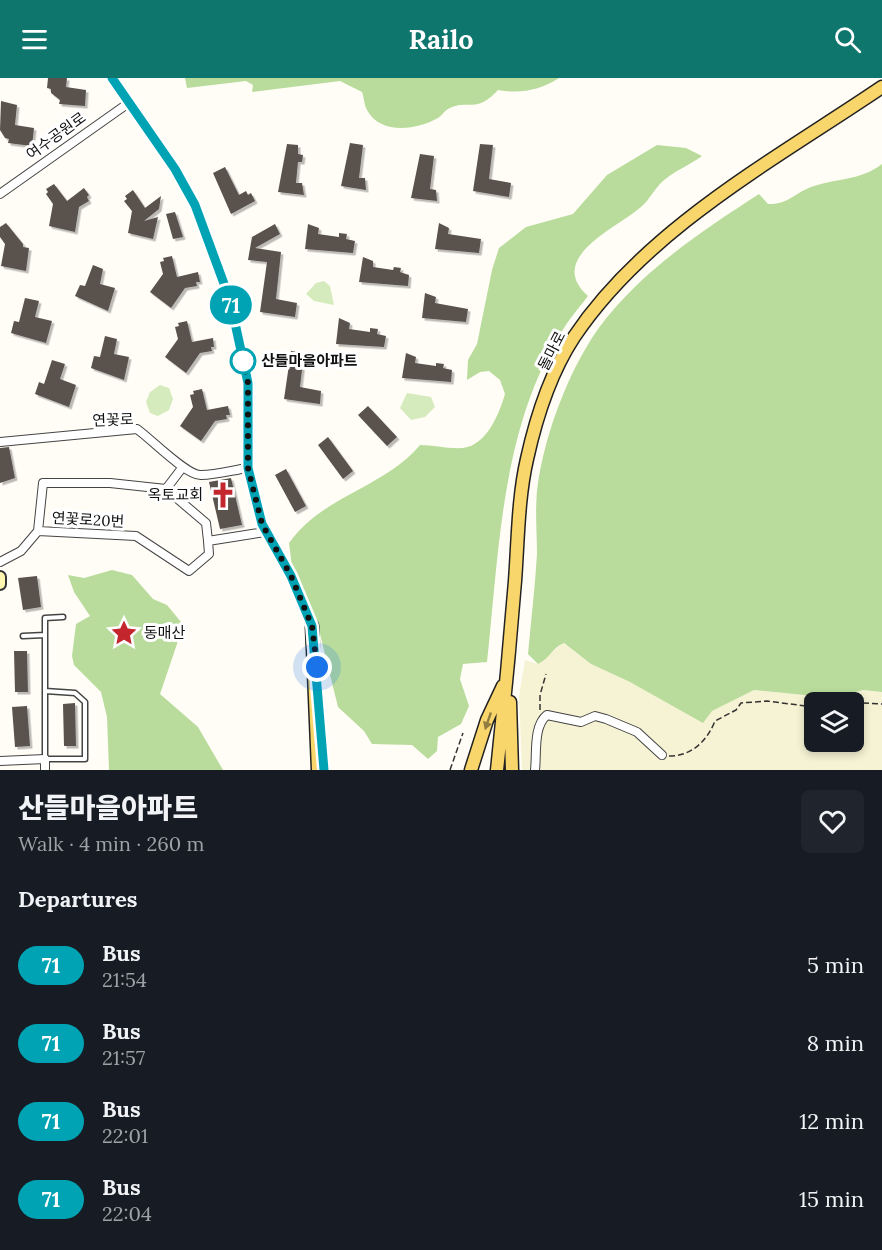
<!DOCTYPE html>
<meta charset="utf-8">
<style>
:root{--surface:#171b24;--page:#20242c;--text:#f1f3f6;--muted:#9ea1a6;--accent:#0f766e}
body{margin:0;font-family:Lora,"Noto Sans KR",serif;background:var(--page);color:var(--text);height:100vh;display:flex;flex-direction:column;font-size:22px;white-space:nowrap}
*{box-sizing:border-box;margin:0}
p{font-size:20px;color:var(--muted)}
.icon{flex:none;width:33px;height:33px;fill:none;stroke:currentColor;stroke-width:2;stroke-linecap:round;stroke-linejoin:round}
.map{position:relative;height:692px;overflow:hidden}
.details{display:flex;flex-direction:column;background:var(--surface);flex:1}
.details>*{flex:none}
.badge{padding:0 12px;border-radius:20px;font-size:21px;line-height:39px}
.buttons{position:absolute;left:804px;top:614px;display:grid;gap:12px}
.buttons a{display:grid;place-items:center;width:60px;height:60px;border-radius:9px;background:var(--surface);box-shadow:0 3px 9px #0003;font-size:30px}
.you{position:absolute;width:30px;height:30px;margin:-15px;border:4px solid #fff;border-radius:50%;background:#1a73e8;box-shadow:0 0 0 9px #1a73e833}
.map>.badge{position:absolute;translate:-50% -50%;box-shadow:0 0 0 3px #fff}
h2{padding:0 18px;font-size:22px;line-height:54px}
.round{display:grid;place-items:center;flex:none;width:63px;height:63px;border-radius:9px;background:var(--page)}
.headline{display:flex;align-items:center;justify-content:space-between;height:102px;padding:0 18px}
h1{font-size:28px;font-weight:800;line-height:45px}
ul{padding:0;list-style:none}
li{display:flex;align-items:center;gap:18px;height:78px;padding:0 18px}
li div{flex:1}
li b{display:block;font-size:22px}
li em{font-style:normal}
li .badge{min-width:66px;font-weight:700;text-align:center}
header{display:flex;justify-content:space-between;align-items:center;height:78px;padding:0 18px;background:var(--accent);color:#fff;font-size:27px;font-weight:800}
.map>svg:first-child{display:block}
.farmland{fill:#f6f3d4;fill-rule:evenodd}
.green{fill:#d5ebbd}
.forest{fill:#b9dc9c}
.building{fill:#5a524d;filter:url(#shadow)}
.lines{fill:none;stroke-linecap:round;stroke-linejoin:round}
.lane-casing{stroke:#444;stroke-width:7}
.street-casing{stroke:#444;stroke-width:10}
.secondary-casing{stroke:#333;stroke-width:14}
.primary-casing{stroke:#222;stroke-width:15}
.path{stroke:#333;stroke-width:1.5;stroke-dasharray:6 3;stroke-linecap:butt}
.lane{stroke:#fff;stroke-width:4}
.street{stroke:#fff;stroke-width:8}
.secondary{stroke:#fff6b0;stroke-width:10}
.primary{stroke:#f9d66b;stroke-width:12}
.oneway{fill:#917d42}
.line-casing{stroke:#fff;stroke-width:14}
.line{stroke:#00a3b4;stroke-width:9}
.walk{stroke:#111;stroke-width:6;stroke-dasharray:0 10.8}
.stop-dot{fill:#fff;stroke:#00a3b4;stroke-width:3}
.labels{text-anchor:middle;stroke-width:6;stroke-linejoin:round;paint-order:stroke}
.street-label{font-size:15px;fill:#111;stroke:#fff}
.stop-label{font-size:15px;font-weight:bold;fill:#111;stroke:#fff;text-anchor:start}
.poi-label{font-size:15px;fill:#111;stroke:#fff;text-anchor:end}
</style>
<header><svg class="icon" aria-label="menu" viewBox="0 0 24 24"><path d="M4 6h16M4 12h16M4 18h16"/></svg>Railo<svg class="icon" aria-label="search" viewBox="0 0 24 24"><circle cx="10" cy="10" r="6"/><path d="M15 15l6 6"/></svg></header>
<div class="map">
<svg width="882" height="692" viewBox="0 0 882 692">
<defs>
<filter id="shadow"><feDropShadow dx="2.5" dy="2.5" stdDeviation="0" flood-color="#0004"/></filter>
</defs>
<rect width="100%" height="100%" fill="#fffdf5"/>
<path class="farmland" d="M 563,565 L 591,586 L 630,604 L 712,633 L 754,612 L 834,620 L 863,612 L 882,614 L 882,692 L 522,692 L 519,618 L 525,582 L 538,586 ZM 814,624 L 854,624 L 854,663 L 814,663 Z"/>
<path class="green" d="M 324,203 L 330,208 L 334,227 L 314,223 L 306,216 L 316,205 Z
M 160,307 L 169,310 L 173,321 L 169,332 L 158,338 L 150,335 L 146,324 L 150,314 Z
M 407,315 L 431,319 L 435,329 L 425,339 L 411,342 L 400,330 Z"/>
<path class="forest" d="M 185,0 L 559,0 C 540,12 521,16 498,12 C 475,37 468,20 448,31 C 444,33 442,38 438,40 C 417,52 380,57 367,32 C 364,27 364,19 362,14 L 340,3 L 252,14 L 253,7 L 246,3 L 187,10 Z
M 657,67 L 686,70 L 702,78 C 690,87 674,93 663,103 C 655,110 650,121 642,128 C 620,149 544,179 588,218 C 579,230 568,242 561,255 C 501,352 499,474 487,584 L 463,586 L 460,601 L 469,628 L 461,646 L 438,659 L 437,673 L 428,681 L 412,667 L 372,666 L 364,653 L 338,629 L 320,556 L 292,489 L 289,465 C 322,418 384,410 420,367 C 433,367 449,371 463,370 C 487,367 499,336 505,316 L 500,302 L 489,293 L 480,294 L 467,302 L 468,282 L 477,266 L 492,192 L 499,170 L 526,149 L 573,136 L 607,97 Z
M 882,86 L 882,614 L 863,612 L 834,620 L 754,612 L 712,633 L 703,645 L 630,604 L 591,586 L 564,565 C 552,570 550,580 538,586 L 528,576 C 531,543 535,509 537,476 C 537,455 535,434 537,413 C 544,354 574,275 614,231 C 655,184 708,149 759,116 L 768,126 C 787,127 795,115 811,109 C 836,100 860,103 882,86 Z
M 112,492 L 132,497 L 153,521 L 167,527 L 181,544 L 177,566 L 160,616 L 198,649 L 223,692 L 109,692 L 107,639 L 101,614 L 74,587 L 72,578 L 76,546 L 90,538 L 74,514 L 68,497 L 84,500 Z"/>
<path class="building" d="M 48,0 L 67,0 L 66,9 L 86,12 L 85,28 L 59,26 L 60,22 L 51,15 L 51,11 L 47,10 Z
M 1,23 L 17,27 L 15,47 L 34,50 L 32,68 L 8,65 L 9,61 L 5,60 L 0,52 Z
M 350,65 L 363,67 L 359,100 L 365,100 L 366,112 L 341,108 Z
M 287,66 L 298,67 L 298,76 L 303,77 L 302,84 L 298,84 L 296,105 L 302,105 L 304,117 L 278,114 Z
M 480,66 L 493,67 L 489,101 L 511,105 L 509,119 L 473,113 Z
M 420,76 L 434,78 L 430,111 L 436,112 L 437,123 L 411,120 Z
M 225,89 L 239,117 L 246,113 L 248,117 L 251,115 L 255,123 L 231,136 L 213,95 Z
M 54,106 L 67,123 L 84,110 L 89,117 L 87,119 L 89,123 L 79,129 L 75,154 L 49,148 L 53,126 L 46,116 L 48,114 L 46,111 Z
M 133,112 L 145,130 L 161,118 L 159,131 L 144,143 L 158,139 L 153,161 L 128,155 L 132,133 L 124,123 L 127,121 L 125,118 Z
M 175,134 L 183,159 L 173,161 L 166,136 Z
M 6,145 L 23,166 L 23,169 L 29,170 L 26,193 L 1,188 L 5,166 L 0,159 L 0,149 Z
M 439,145 L 449,150 L 448,156 L 481,161 L 479,175 L 435,171 Z
M 275,146 L 280,156 L 255,170 L 281,174 L 276,221 L 297,225 L 295,239 L 260,234 L 267,184 L 248,182 L 252,159 Z
M 308,146 L 319,150 L 318,156 L 339,159 L 339,155 L 347,156 L 346,161 L 355,163 L 353,175 L 305,171 Z
M 172,178 L 177,199 L 198,194 L 200,204 L 196,204 L 197,208 L 185,210 L 171,230 L 150,214 L 163,196 L 160,184 L 164,183 L 163,180 Z
M 363,179 L 373,183 L 373,189 L 393,192 L 394,189 L 401,190 L 400,194 L 409,197 L 408,208 L 359,204 Z
M 93,187 L 103,191 L 100,206 L 115,210 L 108,233 L 75,218 L 80,207 L 85,208 Z
M 425,215 L 436,219 L 435,225 L 468,231 L 466,244 L 422,240 Z
M 25,220 L 39,223 L 35,239 L 52,243 L 46,265 L 11,255 L 14,243 L 19,244 Z
M 339,240 L 350,245 L 349,251 L 370,254 L 370,250 L 378,251 L 377,256 L 386,258 L 384,269 L 336,266 Z
M 187,243 L 192,264 L 213,260 L 214,269 L 211,269 L 212,273 L 200,275 L 186,295 L 165,279 L 178,261 L 175,249 L 179,248 L 178,245 Z
M 105,258 L 117,261 L 114,276 L 129,279 L 124,302 L 91,290 L 94,278 L 100,279 Z
M 291,273 L 304,275 L 300,309 L 321,313 L 320,326 L 284,321 Z
M 406,275 L 416,279 L 415,285 L 436,288 L 436,285 L 444,286 L 443,290 L 452,292 L 451,304 L 402,300 Z
M 52,282 L 65,286 L 60,301 L 76,307 L 69,329 L 35,316 L 39,304 L 44,306 Z
M 202,311 L 207,332 L 228,328 L 230,337 L 226,337 L 227,341 L 215,343 L 201,363 L 180,348 L 193,329 L 190,317 L 194,316 L 193,313 Z
M 368,328 L 397,359 L 387,368 L 358,337 Z
M 328,359 L 353,393 L 343,401 L 318,367 Z
M 9,369 L 15,400 L 0,405 L 0,370 Z
M 286,391 L 306,428 L 295,434 L 275,397 Z
M 231,400 L 242,447 L 220,451 L 209,404 Z
M 37,498 L 41,529 L 23,532 L 18,500 Z
M 14,573 L 27,573 L 28,614 L 15,614 Z
M 75,625 L 76,668 L 64,668 L 63,626 Z
M 27,628 L 30,668 L 15,669 L 12,629 Z"/>
<g class="lines">
<g class="lane-casing">
<path id="lane" d="M 23,558 L 45,557
M 45,613 L 75,615 L 85,624 L 85,681 L 45,681 L 45,540 L 63,539"/>
</g>
<g class="street-casing">
<path id="street" d="M 112,0 L 175,91 L 195,127 L 209,164 L 230,222 L 248,305 L 248,390 L 262,446 L 291,498 L 312,552
M 0,116 L 130,24
M 0,364 L 137,351 C 151,361 187,398 201,397 C 217,397 233,392 248,390
M 182,390 L 166,411 L 110,405 L 43,405 L 38,453 L 136,458 L 189,493 L 209,476 L 208,463 L 265,454
M 166,411 L 206,445 L 208,463
M 0,484 L 21,473 L 38,453
M 322,665 L 324,692
M 0,683 L 45,681 L 45,692
M 535,692 C 537,675 533,648 547,637 L 581,644 L 595,638 L 606,641 L 637,654 L 662,677"/>
</g>
<g class="secondary-casing">
<path id="secondary" d="M 0,499 L 0,506"/>
</g>
<g class="primary-casing">
<path id="primary" d="M 312,548 L 318,692
M 510,624 L 512,692
M 471,692 L 487,642 L 503,608
M 497,692 C 504,629 510,566 515,503 C 518,463 518,420 527,381 C 536,340 551,294 574,259 C 647,150 776,81 882,9"/>
</g>
<path class="path" d="M 845,624 L 882,626
M 540,632 L 540,617 L 546,596
M 669,678 C 692,678 707,663 715,643 L 736,632 L 741,625 L 767,623 L 814,629
M 450,692 L 463,655"/>
<use href="#lane" class="lane"/>
<use href="#street" class="street"/>
<use href="#secondary" class="secondary"/>
<use href="#primary" class="primary"/>
</g>
<defs><path id="oneway-solid" d="M-6-.8H1V-3.2L6.5 0L1 3.2V.8H-6Z" transform="scale(1.5)"/></defs>
<use class="oneway" href="#oneway-solid" transform="translate(488 643) rotate(109)"/>
<g class="lines">
<g class="line-casing">
<path id="line" d="M 112,0 L 175,91 L 195,127 L 230,222 L 248,305 L 248,390 L 262,446 L 291,498 L 312,548 L 324,692"/>
</g>
<use href="#line" class="line"/>
<path class="walk" d="M 243,283 L 248,305 L 248,390 L 262,446 L 291,498 L 312,548 L 317,589"/>
</g>
<defs>
<g id="church-bare" transform="scale(2.07)"><path d="M-1.2-6h2.4v3.5h3.3v2.4h-3.3V6h-2.4V-.1h-3.3v-2.4h3.3Z" fill="#c4262e" stroke="#fff" stroke-width="2.5" paint-order="stroke"/></g>
<g id="sight-bare" transform="scale(2.07)"><path d="M0-6L1.8-2.2L6-1.7L2.9 1.2L3.7 5.4L0 3.3L-3.7 5.4L-2.9 1.2L-6-1.7L-1.8-2.2Z" fill="#c4262e" stroke="#fff" stroke-width="2.5" paint-order="stroke"/></g>
</defs>
<g fill-rule="evenodd">
<use href="#church-bare" x="223" y="417"/>
<use href="#sight-bare" x="124" y="555"/>
</g>
<circle class="stop-dot" cx="243" cy="283" r="12"/>
<g class="labels">
<g class="street-label">
<text transform="translate(56 58) rotate(-36)" y="5">여수공원로</text>
<text transform="translate(552 273) rotate(-63)" y="5">돌마로</text>
<text transform="translate(113 342) rotate(-2)" y="5">연꽃로</text>
<text transform="translate(88 442) rotate(3)" y="5">연꽃로20번</text>
</g>
<g class="stop-label">
<text x="261" y="288">산들마을아파트</text>
</g>
<g class="poi-label">
<text x="203" y="422">옥토교회</text>
<text x="144" y="560" text-anchor="start">동매산</text>
</g>
</g>
</svg>
<div class="buttons">
<a><svg class="icon" aria-label="layers" viewBox="0 0 24 24"><path d="M12 4l9 5-9 5-9-5zM3 14l9 5 9-5"/></svg></a>
</div>
<div class="you" style="left:317px;top:589px"></div>
<b class="badge" style="left:231px;top:227px;background:#00a3b4;color:#fff">71</b>
</div>
<section class="details">
<div class="headline"><div><h1>산들마을아파트</h1><p>Walk · 4 min · 260 m</p></div><a class="round"><svg class="icon" aria-label="heart" viewBox="0 0 24 24"><path d="M12 20l-8-8c-3-5 5-10 8-4 3-6 11-1 8 4z"/></svg></a></div>
<h2>Departures</h2>
<ul>
<li><span class="badge" style="background:#00a3b4;color:#fff">71</span><div><b>Bus</b><p>21:54</p></div><em>5 min</em></li>
<li><span class="badge" style="background:#00a3b4;color:#fff">71</span><div><b>Bus</b><p>21:57</p></div><em>8 min</em></li>
<li><span class="badge" style="background:#00a3b4;color:#fff">71</span><div><b>Bus</b><p>22:01</p></div><em>12 min</em></li>
<li><span class="badge" style="background:#00a3b4;color:#fff">71</span><div><b>Bus</b><p>22:04</p></div><em>15 min</em></li>
</ul>
</section>
